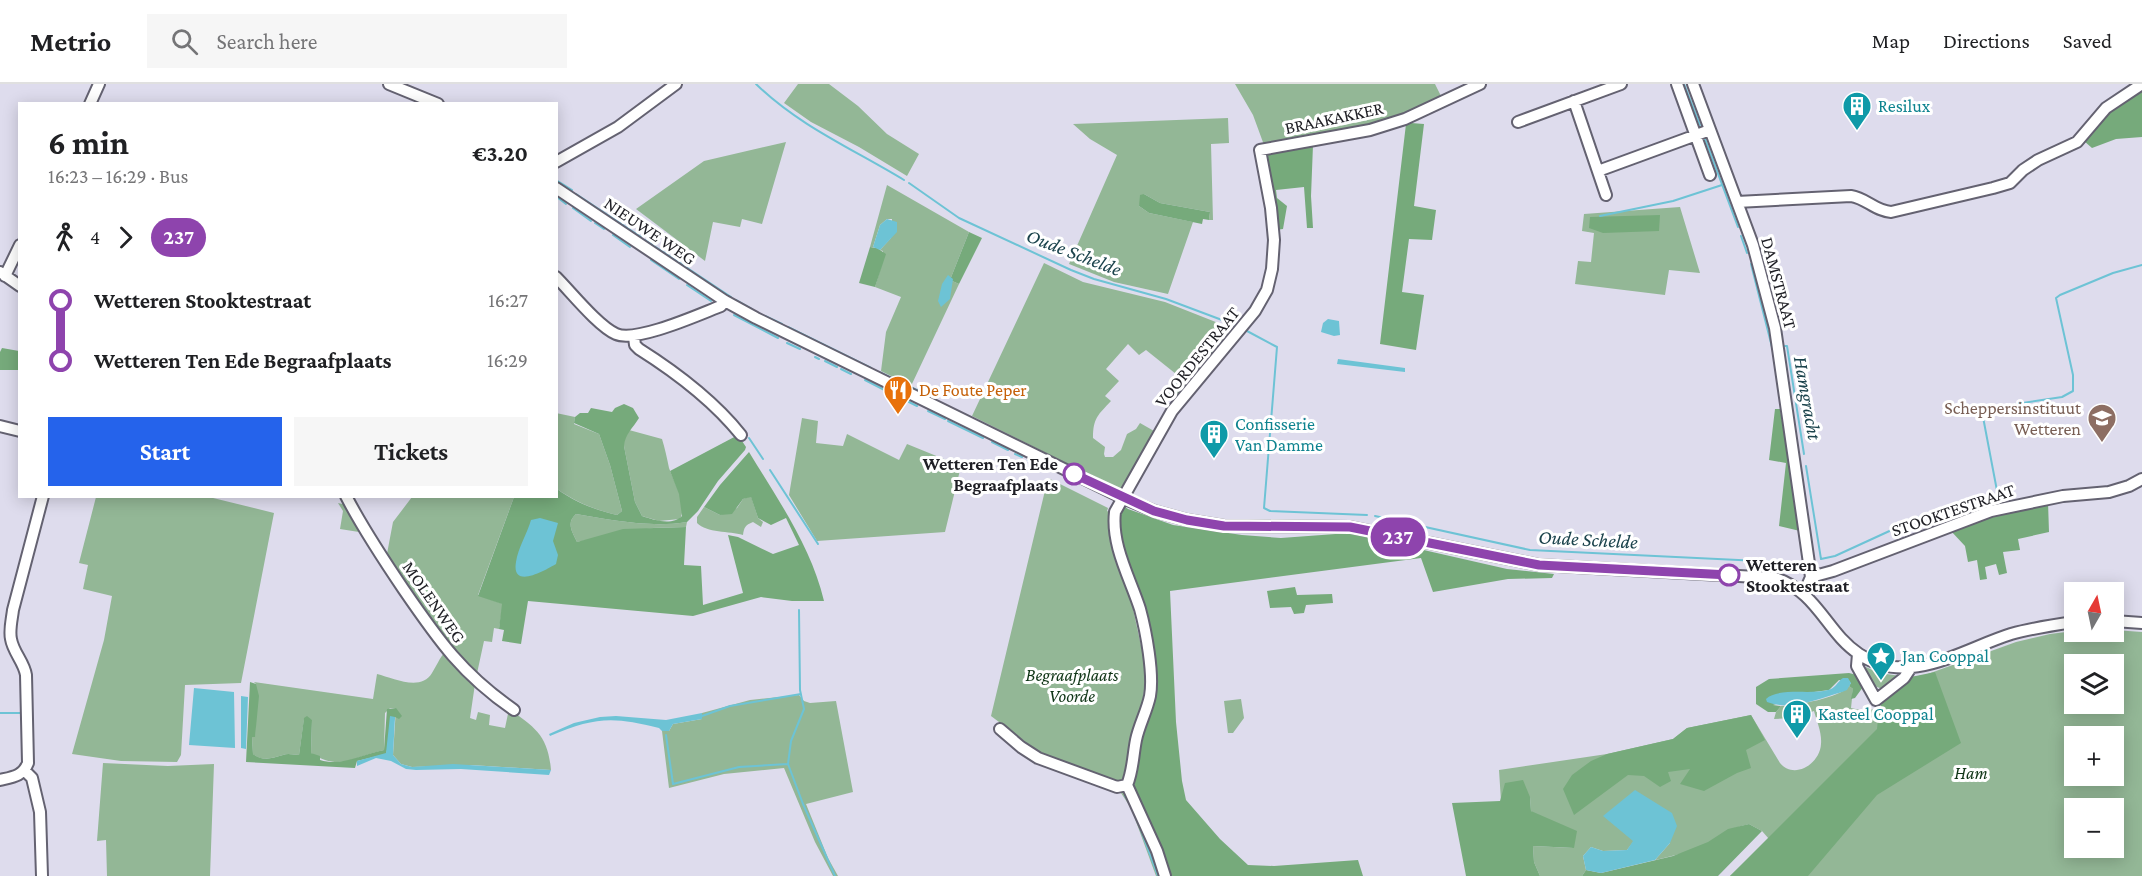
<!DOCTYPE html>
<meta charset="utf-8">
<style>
:root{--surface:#fff;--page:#f6f6f6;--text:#202124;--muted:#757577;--line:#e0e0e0;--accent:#2563eb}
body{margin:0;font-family:"Crimson Pro",serif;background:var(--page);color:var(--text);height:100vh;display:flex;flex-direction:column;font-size:22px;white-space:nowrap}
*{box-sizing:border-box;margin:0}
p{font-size:20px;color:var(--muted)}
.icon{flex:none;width:33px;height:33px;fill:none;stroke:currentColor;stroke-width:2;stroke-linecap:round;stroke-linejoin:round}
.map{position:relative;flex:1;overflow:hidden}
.sheet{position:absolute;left:18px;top:18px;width:540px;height:396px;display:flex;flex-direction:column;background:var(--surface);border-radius:0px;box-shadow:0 3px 15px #0003}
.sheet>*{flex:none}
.badge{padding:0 12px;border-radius:20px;font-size:21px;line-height:39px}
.needle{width:39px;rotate:9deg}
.buttons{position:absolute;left:2064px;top:498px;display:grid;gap:12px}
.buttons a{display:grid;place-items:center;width:60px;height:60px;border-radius:0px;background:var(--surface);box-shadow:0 3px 15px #0003;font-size:30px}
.map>.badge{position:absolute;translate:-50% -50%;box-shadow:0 0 0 3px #fff}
.legs{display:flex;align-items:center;gap:9px;height:66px;padding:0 30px;font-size:20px}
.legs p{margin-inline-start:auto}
.overview{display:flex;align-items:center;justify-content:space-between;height:102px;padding:0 30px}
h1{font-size:33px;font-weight:700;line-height:45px}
.primary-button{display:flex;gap:12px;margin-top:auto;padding:12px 30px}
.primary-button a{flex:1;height:69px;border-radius:0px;background:var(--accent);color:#fff;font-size:24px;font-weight:700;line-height:69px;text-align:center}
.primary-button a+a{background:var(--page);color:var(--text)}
ul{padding:0 30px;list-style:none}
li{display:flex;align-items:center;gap:21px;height:60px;font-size:22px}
li i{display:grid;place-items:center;width:9px;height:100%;margin:0 8px;background:currentColor}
li i::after{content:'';width:15px;height:15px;margin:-8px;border:4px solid;border-radius:50%;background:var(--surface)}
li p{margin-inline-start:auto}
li:first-child i{background:linear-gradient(#0000 50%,currentColor 0)}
li:last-child i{background:linear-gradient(currentColor 50%,#0000 0)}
header{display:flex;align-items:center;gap:36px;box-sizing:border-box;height:84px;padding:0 30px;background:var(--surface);border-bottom:2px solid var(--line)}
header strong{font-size:28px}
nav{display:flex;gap:33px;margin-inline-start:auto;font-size:21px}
.search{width:420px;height:54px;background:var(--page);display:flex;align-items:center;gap:15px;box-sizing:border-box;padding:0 21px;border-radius:0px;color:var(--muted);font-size:22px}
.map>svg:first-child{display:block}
.green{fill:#93b796;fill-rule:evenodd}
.forest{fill:#76aa7b}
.water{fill:#6dc3d5}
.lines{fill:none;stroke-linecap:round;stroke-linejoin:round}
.stream{stroke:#6dc3d5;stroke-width:2}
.minor-casing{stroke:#646271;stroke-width:14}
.minor{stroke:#fff;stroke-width:10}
.line-1-casing{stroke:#fff;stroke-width:14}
.line-1{stroke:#8e44ad;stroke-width:9}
.stop-1-dot{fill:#fff;stroke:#8e44ad;stroke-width:3}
.labels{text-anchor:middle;stroke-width:6;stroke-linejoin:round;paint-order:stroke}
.culture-label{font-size:18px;fill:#0d838f;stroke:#fff;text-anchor:start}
.street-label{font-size:18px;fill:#1f1f25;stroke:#fff}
.food-label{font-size:18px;fill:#c56008;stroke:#fff;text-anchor:start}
.education-label{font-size:18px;fill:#785e54;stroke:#fff;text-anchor:end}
.stop-label{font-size:18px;font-weight:bold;fill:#1f1f25;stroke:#fff;text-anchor:end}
.park-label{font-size:18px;font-style:italic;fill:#0e3415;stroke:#fff}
.water-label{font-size:20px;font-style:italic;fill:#1b434c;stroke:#fff}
</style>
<header>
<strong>Metrio</strong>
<div class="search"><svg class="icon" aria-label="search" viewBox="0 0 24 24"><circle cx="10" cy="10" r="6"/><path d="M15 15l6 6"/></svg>Search here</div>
<nav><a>Map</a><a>Directions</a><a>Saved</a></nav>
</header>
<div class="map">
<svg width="2142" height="792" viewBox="0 0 2142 792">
<rect width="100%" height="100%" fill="#dedced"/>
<path class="green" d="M 798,0 L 829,0 L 858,22 L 887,50 L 919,70 L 907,92 L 859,63 L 811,38 L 784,19 Z
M 1235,0 L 1435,0 L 1441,12 C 1386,42 1324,50 1264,61 L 1253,31 Z
M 1228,34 L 1229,59 L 1211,60 L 1213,136 L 1209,136 L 1210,128 L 1160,119 L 1144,110 L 1139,122 L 1149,129 L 1193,138 L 1168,210 L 1114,198 L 1069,180 L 1117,71 L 1090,55 L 1073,40 Z
M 786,58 L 762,140 L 742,135 L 740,143 L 713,138 L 705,177 L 636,125 L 704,77 Z
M 887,101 L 969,148 L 950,196 L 959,200 L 911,302 L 881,287 L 886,248 L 901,213 L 875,203 L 881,183 L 883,167 L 880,166 L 891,154 L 892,135 L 887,135 L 880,141 L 873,163 L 870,163 Z
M 1680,123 L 1700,189 L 1669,186 L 1665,211 L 1575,200 L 1578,177 L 1591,178 L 1594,149 L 1582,147 L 1584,130 Z
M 1044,179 L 1083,198 L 1165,218 L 1236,246 L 1175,317 L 1167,312 L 1181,294 L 1146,266 L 1139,271 L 1128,260 L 1106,285 L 1119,297 L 1105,312 L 1111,317 C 1098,331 1093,334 1093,354 L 1105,363 L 1104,370 L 1105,373 L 1113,373 L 1121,366 L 1127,350 L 1136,345 L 1140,339 L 1154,347 L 1120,406 L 972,332 Z
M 556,329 L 575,333 L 574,340 L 599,350 L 610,381 L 622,427 L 617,431 C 595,426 576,418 557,405 Z
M 802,334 L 818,337 L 816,359 L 843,362 L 847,350 L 899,376 L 907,360 L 961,382 L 945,448 L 817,457 L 789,411 Z
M 629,346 L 662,355 C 665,365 667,374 669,384 C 674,399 688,419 680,435 L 659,437 L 642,432 L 635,418 L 624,362 L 624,355 Z
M 1048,394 L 1108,424 L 1107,427 L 1109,428 L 1112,457 L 1132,520 L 1146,585 L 1143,617 L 1136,640 L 1126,690 L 1122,696 L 1117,698 L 1059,678 L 1035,665 L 991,632 Z
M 751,412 L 758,434 L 763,438 L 761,443 L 753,438 C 745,441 744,444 743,451 C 729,447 707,449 697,439 L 697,433 L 704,423 L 720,431 L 737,424 L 743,415 Z
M 96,413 L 209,413 L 274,429 L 241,599 L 185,601 L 181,671 L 177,678 L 121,677 L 72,670 L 104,556 L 112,512 L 83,505 L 88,481 L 79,479 Z
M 412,413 L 514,413 L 478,511 L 503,520 L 499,545 L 494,544 L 492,558 L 484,557 L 476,594 L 460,578 L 386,475 L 393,438 Z
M 338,419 L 347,421 L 359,442 L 359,448 L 340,445 L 343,427 Z
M 576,430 C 612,436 650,444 687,438 L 686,443 L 652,444 L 577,458 C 572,447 566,439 576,430 Z
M 2114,546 L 2142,548 L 2142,792 L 1730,792 L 1769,755 L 1762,747 L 1749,740 C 1729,745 1726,748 1710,758 C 1693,767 1673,772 1655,776 L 1670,759 L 1634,757 L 1627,766 L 1603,767 L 1591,763 L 1583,772 L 1586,786 L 1582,792 L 1540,792 L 1534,778 L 1533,762 L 1573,764 L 1531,727 L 1530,713 L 1501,717 L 1499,686 L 1607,670 L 1673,655 L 1687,644 L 1751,631 L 1780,679 C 1794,696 1820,680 1821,660 C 1822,649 1817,638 1814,627 L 1794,634 L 1774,635 L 1776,628 L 1781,622 C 1797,621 1840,614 1849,602 L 1853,605 L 1851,624 L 1860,626 L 1879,625 L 1883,617 L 1911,593 L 1925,591 L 2016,558 L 2050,550 L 2074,547 L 2114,548 ZM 2074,580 L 2114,580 L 2114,620 L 2074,620 ZM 2074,652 L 2114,652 L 2114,692 L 2074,692 ZM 2074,724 L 2114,724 L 2114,764 L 2074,764 Z
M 445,568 L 475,600 L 470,634 L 476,636 L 478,628 L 490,631 L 489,641 L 505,644 L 509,625 C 536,644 548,652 551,686 L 471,681 L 412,683 L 401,680 L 393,671 L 396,624 L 390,624 L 385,629 L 384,666 C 355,672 340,688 311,669 L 312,636 L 304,635 L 299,671 C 294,671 288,669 283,671 C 272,674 262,678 253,670 L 252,653 L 255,653 L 256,600 L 254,598 L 373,615 L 377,590 C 393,594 421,608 432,589 C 437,581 439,575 445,568 Z
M 1866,583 L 1879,589 L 1901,592 L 1884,605 C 1871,603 1867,595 1866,583 Z
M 799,611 L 804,617 L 810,619 L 836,617 L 853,708 L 806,720 L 828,774 L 838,792 L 833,792 L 815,758 L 784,684 L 724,690 L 669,704 L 662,647 L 669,647 L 673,640 L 702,635 L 702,629 L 750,616 Z
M 1241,615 L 1244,634 L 1233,649 L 1228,649 L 1224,617 Z
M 103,679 L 168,682 L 214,680 L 210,792 L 107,792 L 106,756 L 97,757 Z
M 1123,708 L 1130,712 L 1162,792 L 1156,792 L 1131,724 L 1121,709 Z"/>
<path class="forest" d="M 2142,4 L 2142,53 L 2116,55 L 2092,64 L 2084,57 L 2101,34 Z
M 1411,39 L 1424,40 L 1414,122 L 1436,126 L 1432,156 L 1409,155 L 1402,208 L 1424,211 L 1416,266 L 1380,260 L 1406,40 Z
M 1313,61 L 1311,112 L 1313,144 L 1307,144 L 1304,103 L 1276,106 L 1277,114 L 1287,122 L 1283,145 L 1276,146 L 1263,69 Z
M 1144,110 L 1160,119 L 1210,128 L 1209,136 L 1203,135 L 1202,140 L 1149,129 L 1139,122 L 1140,111 Z
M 1660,131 L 1659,147 L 1603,149 L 1589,144 L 1590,133 Z
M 969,148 L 982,154 L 959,200 L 950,196 Z
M 870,163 L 877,164 L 886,170 L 875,203 L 859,199 Z
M 2,264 L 19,267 L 18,286 L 0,286 L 0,268 Z
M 624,320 L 633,324 L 639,334 C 633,344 625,350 624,362 L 635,418 L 642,432 C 654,436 672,442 682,432 L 679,410 L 670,387 L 738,351 L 746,363 L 745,366 L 718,397 L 698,427 L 687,438 C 650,444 612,436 576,430 C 566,439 572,447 577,458 L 623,445 L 686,443 L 684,481 L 701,482 L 703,521 L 743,509 L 728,451 L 738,453 L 773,470 L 799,461 L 786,434 L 771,441 L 758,434 L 751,413 L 743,415 L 732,430 L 720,431 L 704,423 L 720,401 L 749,368 C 778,416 811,462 824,517 L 792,517 L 761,513 L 693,532 L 528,517 L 521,560 L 502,557 L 504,546 L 499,545 L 502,520 L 478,512 L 514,413 L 556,412 L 557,405 C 575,418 595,426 617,431 L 622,427 L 610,381 L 599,350 L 574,339 L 575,333 L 580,329 L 588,329 L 591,324 L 612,328 L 615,324 Z
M 1775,325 L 1780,325 L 1800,447 L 1779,442 L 1786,379 L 1769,376 Z
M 2048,418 L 2049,448 L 2018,455 L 2020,466 L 2003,468 L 2007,489 L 1999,491 L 1996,480 L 1985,483 L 1987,495 L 1980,496 L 1977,476 L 1968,478 L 1965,462 L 1950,446 L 1987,433 Z
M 1123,421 L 1128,425 L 1173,441 L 1242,451 L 1281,454 L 1349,449 L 1507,485 L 1554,490 L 1552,494 L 1508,495 L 1433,508 L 1421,474 L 1170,507 L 1176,638 L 1182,697 L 1186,716 L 1220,755 L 1248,781 L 1274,782 L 1358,776 L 1363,792 L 1167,792 L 1132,704 L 1154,583 L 1119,456 L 1119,429 Z
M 1295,503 L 1297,511 L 1332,510 L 1333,519 L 1306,521 L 1304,529 L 1294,530 L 1291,523 L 1270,524 L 1267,507 Z
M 1935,588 L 1961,659 L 1877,711 L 1808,792 L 1730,792 L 1877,645 L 1879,625 L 1883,617 L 1911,593 Z
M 1849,589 L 1857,591 L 1863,603 L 1855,614 L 1851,615 L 1853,605 L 1849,602 L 1851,599 L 1839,596 L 1829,606 L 1814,608 L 1773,621 L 1781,622 L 1776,628 L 1768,628 L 1756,620 L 1756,603 L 1769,595 Z
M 250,598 L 256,600 L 259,612 L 255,653 L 252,653 L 253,670 C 263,678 272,674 283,671 C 288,669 294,671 299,671 L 304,634 L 307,632 L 312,636 L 311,669 L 320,672 L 320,676 C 342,683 362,670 384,666 L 387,625 L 396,624 L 402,632 L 399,635 L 395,633 L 386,670 L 357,677 L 355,684 L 246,678 Z
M 1751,631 L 1765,656 L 1746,666 L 1751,684 L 1737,689 L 1704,707 L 1680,700 L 1690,685 L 1668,688 L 1671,697 L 1660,703 L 1644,692 L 1628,691 L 1574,731 L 1563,705 L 1572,691 L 1591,677 L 1607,670 L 1673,655 L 1687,644 Z
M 1523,696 L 1530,713 L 1531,727 L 1577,747 L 1574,764 L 1533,762 L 1534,778 L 1540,792 L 1466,792 L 1452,719 L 1500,717 L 1505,699 Z
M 1749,740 L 1762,747 L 1718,792 L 1582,792 L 1586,786 L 1601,789 L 1673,772 L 1708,758 L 1728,745 Z"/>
<path class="water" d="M 887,135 L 897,138 L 897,148 L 880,166 L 873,163 L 880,141 Z
M 948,191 L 953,195 L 950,215 L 941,223 L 938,217 L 942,200 Z
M 1328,235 L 1339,237 L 1340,251 L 1334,252 L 1321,248 L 1323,239 Z
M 1338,275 L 1405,284 L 1405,288 L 1337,280 Z
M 540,434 L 558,439 L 553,457 L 558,471 L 556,480 C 547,485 511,507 516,478 C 518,464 527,450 531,436 Z
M 1843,594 L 1848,594 L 1851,599 L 1847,606 L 1842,608 C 1818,615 1791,627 1767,618 L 1766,615 C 1778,603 1811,611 1828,606 C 1835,605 1837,598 1843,594 Z
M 194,604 L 234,608 L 235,664 L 189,661 Z
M 241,612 L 248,613 L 246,665 L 241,664 Z
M 702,629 L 702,635 L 673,640 L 669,647 L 662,647 L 659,644 C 613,632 594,633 550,652 L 549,650 L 574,639 L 600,633 L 616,632 L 666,636 Z
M 390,632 L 395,633 L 393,671 L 401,680 L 412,683 L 453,680 L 551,686 L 549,691 L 461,685 L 416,686 L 406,685 L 391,677 L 376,674 L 357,682 L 357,677 L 386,669 Z
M 1635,706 L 1672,729 L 1677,742 L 1670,759 L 1655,776 L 1601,789 L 1586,786 L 1583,772 L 1591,763 L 1603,767 L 1627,766 L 1633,757 L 1603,732 Z"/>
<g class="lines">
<path class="stream" d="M 756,0 C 799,42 853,65 904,96
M 1684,0 L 1700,41
M 1705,55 L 1738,143
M 556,96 L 572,106
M 909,99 L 959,134 L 1071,186 L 1094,195 L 1166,215 L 1238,242
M 576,110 L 641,153
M 557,113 L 566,120
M 573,124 L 591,137
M 1600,132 L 1673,117 L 1722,101
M 595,139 L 604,145
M 613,151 L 630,163
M 1741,152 L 1747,169
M 645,156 L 731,213
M 651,176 L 679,195
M 1751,180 L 1772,263
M 687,201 L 711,217
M 736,216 L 752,225
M 734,231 L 778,254
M 765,232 L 782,240
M 788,243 L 871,284
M 1247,247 L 1277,263 L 1264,424 L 1270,427 L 1367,431
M 787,259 L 800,265
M 1785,262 L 1787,262 L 1804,370
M 815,273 L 819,275
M 825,277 L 837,283
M 841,285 L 851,290
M 879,288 L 921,308
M 865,296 L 902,315
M 907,317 L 917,322
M 928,327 L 945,335
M 733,334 L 741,343
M 948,337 L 983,354
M 749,354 L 763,375
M 992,358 L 1008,366
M 1015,370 L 1022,373
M 1028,376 L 1041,382
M 1806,382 L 1821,475 L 1835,472 L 1920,433 L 1991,419 L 1998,412 L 1983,333 L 2016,320 L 2062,313 L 2073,307 L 2073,291 L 2056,214 L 2060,211 L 2113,189 L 2142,181
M 770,386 L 818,460
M 1375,432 L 1530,466 L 1802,479
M 799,526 L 800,606 L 804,625 L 791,657 L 788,680 L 803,720 L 835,792
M 0,629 L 22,629
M 702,632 L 730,622 L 801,610
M 666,651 L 673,700 L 739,683 L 788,680
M 1125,712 L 1130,719
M 1136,733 L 1158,792"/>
<g class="minor-casing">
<path id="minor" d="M 389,0 L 438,20
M 1677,0 L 1710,91
M 1693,0 L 1753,161 L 1775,244 L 1811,493 L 1804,509
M 1574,17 L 1606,111
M 90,20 L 99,0
M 1518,38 L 1621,0
M 556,78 L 618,43 L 676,0
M 1598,87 L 1710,46
M 556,104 L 725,217 L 756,234 L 1123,414 L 1154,427 L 1187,436 L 1224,442 L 1350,443 L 1539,481 L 1775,494 C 1818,508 1826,548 1859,570 C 1908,604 1963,565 2011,550 C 2032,544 2053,541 2074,538
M 1737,118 L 1851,112 C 1866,114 1875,127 1891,128 L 1993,104 L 2010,99 L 2023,86 L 2038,76 L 2077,58 L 2106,24 L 2142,0
M 0,188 L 20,202
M 5,192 L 20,161
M 556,193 C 571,208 598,242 616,250 C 636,259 700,230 721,222 L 725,217
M 634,253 L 635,261 L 639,265 C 677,289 713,316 741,351
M 0,342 L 20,347
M 346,412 C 363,445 383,475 404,506 C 439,557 462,590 514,626
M 1811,493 L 1833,487 L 1991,427 L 2063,412 L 2109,408 L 2129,402 L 2142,395
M 2114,537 L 2142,539
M 1858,570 L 1857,582 L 1876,616 L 1904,594 L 1910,585
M 1000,645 L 1021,663 L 1038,674 L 1117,703 L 1127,701
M 25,687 L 32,694 L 40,728 L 42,792
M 0,696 C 13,693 23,692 28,679 L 26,591 C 24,578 13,568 11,555 C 9,546 12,535 13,526 L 43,412
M 1165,792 L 1157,767 L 1127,701 C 1133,687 1133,671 1136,656 C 1139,641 1147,627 1150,612 C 1154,590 1146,547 1140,525 C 1130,494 1111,461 1115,428 L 1172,327 L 1255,227 L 1267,206 L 1272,185 L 1274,156 L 1271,124 L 1260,66 L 1370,46 L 1405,35 L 1480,0"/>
</g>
<use href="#minor" class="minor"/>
</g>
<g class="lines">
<g class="line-1-casing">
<path id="line-1" d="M 1074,390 L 1154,427 L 1187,436 L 1224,442 L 1350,443 L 1539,481 L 1729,491"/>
</g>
<use href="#line-1" class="line-1"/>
</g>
<defs>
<g id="building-pin" transform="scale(1.5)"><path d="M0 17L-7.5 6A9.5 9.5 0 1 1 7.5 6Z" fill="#0f9aa8" stroke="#fff"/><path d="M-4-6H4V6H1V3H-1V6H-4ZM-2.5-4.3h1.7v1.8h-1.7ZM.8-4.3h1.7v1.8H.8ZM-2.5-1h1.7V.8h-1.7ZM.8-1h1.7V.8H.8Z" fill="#fff"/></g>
<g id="restaurant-pin" transform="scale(1.5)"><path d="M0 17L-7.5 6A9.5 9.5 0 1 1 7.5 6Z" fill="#e8710a" stroke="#fff"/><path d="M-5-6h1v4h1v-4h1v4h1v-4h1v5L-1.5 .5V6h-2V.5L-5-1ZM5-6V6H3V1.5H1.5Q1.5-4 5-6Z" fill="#fff"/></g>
<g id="school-pin" transform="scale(1.5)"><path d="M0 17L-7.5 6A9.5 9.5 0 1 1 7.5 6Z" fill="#8d6e63" stroke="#fff"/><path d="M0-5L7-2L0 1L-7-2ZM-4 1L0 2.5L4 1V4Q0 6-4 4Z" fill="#fff"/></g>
<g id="sight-pin" transform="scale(1.5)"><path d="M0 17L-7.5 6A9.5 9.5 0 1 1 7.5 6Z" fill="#0f9aa8" stroke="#fff"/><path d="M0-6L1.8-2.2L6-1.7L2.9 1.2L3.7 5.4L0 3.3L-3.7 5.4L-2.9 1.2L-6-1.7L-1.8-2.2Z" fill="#fff"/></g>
</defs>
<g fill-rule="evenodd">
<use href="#building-pin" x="1857" y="22"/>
<use href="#restaurant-pin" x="898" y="306"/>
<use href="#school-pin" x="2102" y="334"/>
<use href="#building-pin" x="1214" y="350"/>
<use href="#sight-pin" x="1881" y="572"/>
<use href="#building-pin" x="1797" y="630"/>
</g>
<g class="stop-1-dot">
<circle cx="1074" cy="390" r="10"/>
<circle cx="1729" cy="491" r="10"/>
</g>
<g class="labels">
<g class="culture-label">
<text x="1878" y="28">Resilux</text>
<text x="1235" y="346">Confisserie<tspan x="1235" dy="21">Van Damme</tspan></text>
<text x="1902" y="578">Jan Cooppal</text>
<text x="1818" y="636">Kasteel Cooppal</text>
</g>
<g class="street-label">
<text transform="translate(1334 34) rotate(-12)" y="6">BRAAKAKKER</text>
<text transform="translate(650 147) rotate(34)" y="6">NIEUWE WEG</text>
<text transform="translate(1779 199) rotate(75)" y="6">DAMSTRAAT</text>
<text transform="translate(1197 273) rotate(-51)" y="6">VOORDESTRAAT</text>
<text transform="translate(1953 426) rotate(-19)" y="6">STOOKTESTRAAT</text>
<text transform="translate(434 518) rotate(55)" y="6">MOLENWEG</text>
</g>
<g class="food-label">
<text x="919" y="312">De Foute Peper</text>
</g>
<g class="education-label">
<text x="2081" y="330">Scheppersinstituut<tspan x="2081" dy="21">Wetteren</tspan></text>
</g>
<g class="stop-label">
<text x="1058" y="386">Wetteren Ten Ede<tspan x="1058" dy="21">Begraafplaats</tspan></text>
<text x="1746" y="487" text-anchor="start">Wetteren<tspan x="1746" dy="21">Stooktestraat</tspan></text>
</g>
<g class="park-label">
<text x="1072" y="597">Begraafplaats<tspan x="1072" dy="21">Voorde</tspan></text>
<text x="1971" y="695">Ham</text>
</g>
<g class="water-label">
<text transform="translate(1074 168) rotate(21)" y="7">Oude Schelde</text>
<text transform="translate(1808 314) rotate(80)" y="7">Hamgracht</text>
<text transform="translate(1588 455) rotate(3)" y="7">Oude Schelde</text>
</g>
</g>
</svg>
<div class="buttons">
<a><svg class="needle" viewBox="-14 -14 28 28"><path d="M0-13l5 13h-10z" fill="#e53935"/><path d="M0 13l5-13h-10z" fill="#757577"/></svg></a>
<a><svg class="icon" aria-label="layers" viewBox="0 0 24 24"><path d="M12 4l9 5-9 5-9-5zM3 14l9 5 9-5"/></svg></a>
<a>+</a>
<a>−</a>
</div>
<b class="badge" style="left:1398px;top:453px;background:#8e44ad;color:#fff">237</b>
<section class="sheet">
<div class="overview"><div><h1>6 min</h1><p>16:23 – 16:29 · Bus</p></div><b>€3.20</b></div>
<div class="legs"><svg class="icon" aria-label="walk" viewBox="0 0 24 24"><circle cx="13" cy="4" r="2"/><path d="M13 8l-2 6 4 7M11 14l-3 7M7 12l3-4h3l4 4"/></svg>4<svg class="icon" aria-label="forward" viewBox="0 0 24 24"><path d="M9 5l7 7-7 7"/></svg><b class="badge" style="background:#8e44ad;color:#fff">237</b></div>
<ul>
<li><i style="color:#8e44ad"></i><b>Wetteren Stooktestraat</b><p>16:27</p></li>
<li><i style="color:#8e44ad"></i><b>Wetteren Ten Ede Begraafplaats</b><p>16:29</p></li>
</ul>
<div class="primary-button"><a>Start</a><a>Tickets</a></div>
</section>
</div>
